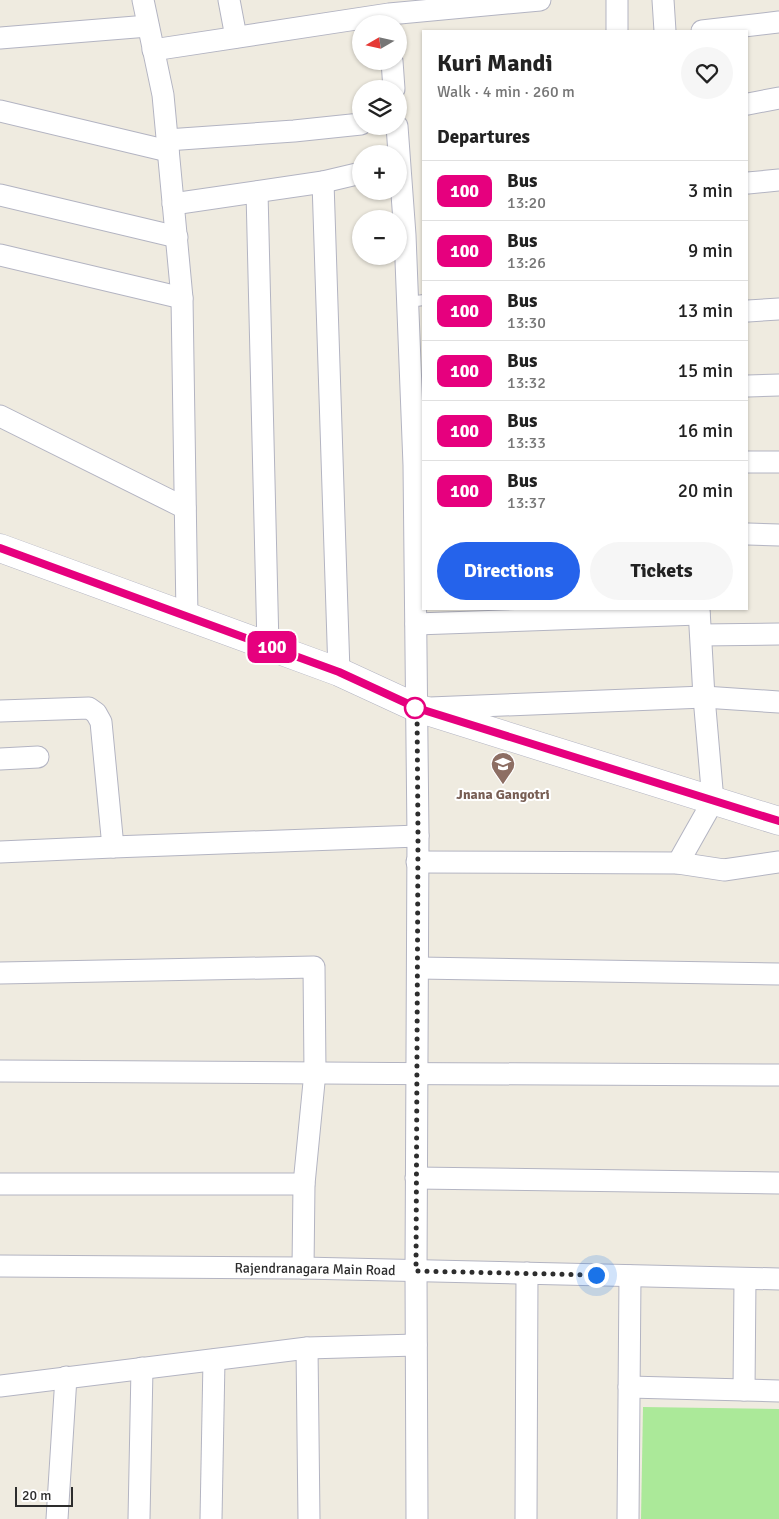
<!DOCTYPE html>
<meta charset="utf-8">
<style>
:root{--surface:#fff;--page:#f6f6f6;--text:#222;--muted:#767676;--line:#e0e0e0;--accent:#2563eb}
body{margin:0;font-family:Signika,sans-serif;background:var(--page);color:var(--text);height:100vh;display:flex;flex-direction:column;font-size:19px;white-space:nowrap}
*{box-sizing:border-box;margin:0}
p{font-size:16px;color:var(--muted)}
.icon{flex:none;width:28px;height:28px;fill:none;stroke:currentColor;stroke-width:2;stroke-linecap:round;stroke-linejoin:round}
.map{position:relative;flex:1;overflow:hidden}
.side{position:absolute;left:422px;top:30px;width:326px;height:580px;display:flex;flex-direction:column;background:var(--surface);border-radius:0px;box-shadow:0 1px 4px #0004}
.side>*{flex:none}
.badge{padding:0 10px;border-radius:8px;font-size:18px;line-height:32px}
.needle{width:32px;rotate:261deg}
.buttons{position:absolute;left:352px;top:15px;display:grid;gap:10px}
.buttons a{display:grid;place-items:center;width:55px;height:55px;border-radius:50%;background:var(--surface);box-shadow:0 1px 4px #0004;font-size:25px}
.scale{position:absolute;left:15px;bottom:12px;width:58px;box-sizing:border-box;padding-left:5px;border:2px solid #2d2d2d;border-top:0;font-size:14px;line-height:18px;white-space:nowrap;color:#2d2d2d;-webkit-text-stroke:4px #fff;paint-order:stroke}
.you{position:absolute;width:25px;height:25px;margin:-12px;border:4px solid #fff;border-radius:50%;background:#1a73e8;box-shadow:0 0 0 8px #1a73e833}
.map>.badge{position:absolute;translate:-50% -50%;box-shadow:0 0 0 2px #fff}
h2{padding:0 15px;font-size:19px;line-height:45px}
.round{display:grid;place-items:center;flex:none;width:52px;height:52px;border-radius:26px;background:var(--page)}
.overview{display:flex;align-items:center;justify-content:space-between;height:85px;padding:0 15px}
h1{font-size:24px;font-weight:700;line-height:38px}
.cta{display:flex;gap:10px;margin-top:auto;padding:10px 15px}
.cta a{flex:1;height:58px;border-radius:30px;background:var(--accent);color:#fff;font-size:20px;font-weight:700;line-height:58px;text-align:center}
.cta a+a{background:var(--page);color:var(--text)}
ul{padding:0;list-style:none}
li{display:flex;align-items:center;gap:15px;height:60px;padding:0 15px;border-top:1px solid var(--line)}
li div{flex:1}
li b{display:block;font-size:19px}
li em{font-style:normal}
li .badge{min-width:55px;font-weight:700;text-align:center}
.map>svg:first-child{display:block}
.green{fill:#abe999}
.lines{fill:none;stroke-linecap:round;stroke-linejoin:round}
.lane-casing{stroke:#b3b4c2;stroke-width:12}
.street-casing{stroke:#b3b4c2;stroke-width:23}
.secondary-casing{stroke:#b3b4c2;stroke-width:29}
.lane{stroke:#fff;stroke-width:10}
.street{stroke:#fff;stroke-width:21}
.secondary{stroke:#fff;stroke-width:28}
.line-casing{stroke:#fff;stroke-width:11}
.line{stroke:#e6007e;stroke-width:8}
.walk{stroke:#2d2d2d;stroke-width:5;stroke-dasharray:0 9}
.stop-dot{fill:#fff;stroke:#e6007e;stroke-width:2.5}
.labels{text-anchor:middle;stroke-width:4;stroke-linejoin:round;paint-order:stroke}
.education-label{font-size:14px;font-weight:bold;fill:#785e54;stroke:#fff}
.street-label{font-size:14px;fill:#2d2d2d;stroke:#fff}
</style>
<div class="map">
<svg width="779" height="1519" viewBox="0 0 779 1519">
<rect width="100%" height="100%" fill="#efebe0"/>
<path class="green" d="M 643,1407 L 779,1409 L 779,1519 L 641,1519 Z"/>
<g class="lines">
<g class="lane-casing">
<path id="lane" d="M 408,302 L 424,300"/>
</g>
<g class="street-casing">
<g id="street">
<path d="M 143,0 L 163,95 L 182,298 L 187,616"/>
<path d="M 229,0 L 236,37"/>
<path d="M 617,0 L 617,31"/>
<path d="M 663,0 L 665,31"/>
<path d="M 702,31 L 779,22"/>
<path d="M 0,38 L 148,26"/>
<path d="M 153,50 L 389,14 L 540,0"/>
<path d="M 392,61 L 394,89"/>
<path d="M 748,104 L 779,98"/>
<path d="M 0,111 L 168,151"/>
<path d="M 397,126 L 405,235 L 414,465 L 418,836 L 416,1271 L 417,1519"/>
<path d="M 167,140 L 294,131 L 361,124"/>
<path d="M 323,182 L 339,672"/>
<path d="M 748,183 L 779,180"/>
<path d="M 257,192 L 268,646"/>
<path d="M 0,195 L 177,237"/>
<path d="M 173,204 L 323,182 L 361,173"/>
<path d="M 0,255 L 182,298"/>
<path d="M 748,311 L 779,309"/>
<path d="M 748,386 L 779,385"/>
<path d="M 0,416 L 185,508"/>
<path d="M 748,462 L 779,462"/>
<path d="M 748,534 L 779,535"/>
<path d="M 416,624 L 699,614"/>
<path d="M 701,635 L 779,634"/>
<path d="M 430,708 L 704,697 L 779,702"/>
<path d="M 0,711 L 89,708 L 96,713 L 101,722 L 113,847"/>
<path d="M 0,759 L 38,757"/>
<path d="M 0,852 L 113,847 L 418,836"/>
<path d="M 417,862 L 678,863 L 724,870 L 779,862"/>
<path d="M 678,863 L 713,801 L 704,697 L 699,609"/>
<path d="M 418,968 L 779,974"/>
<path d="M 0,973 L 314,967 L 315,1072 L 304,1184 L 303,1268"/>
<path d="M 0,1071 C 260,1072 519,1075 779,1075"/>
<path d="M 416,1178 L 779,1183"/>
<path d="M 0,1184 L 304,1184"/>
<path id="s1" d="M 0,1266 L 303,1268 L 779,1279"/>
<path d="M 307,1348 L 309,1519"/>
<path d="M 0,1386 L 307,1348 L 416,1345"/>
<path d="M 629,1387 L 779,1391"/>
<path d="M 744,1390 L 745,1279"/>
<path d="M 57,1519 L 66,1377"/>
<path d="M 139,1519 L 142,1368"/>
<path d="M 211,1519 L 214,1360"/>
<path d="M 526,1519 L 527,1273"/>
<path d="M 628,1519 L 630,1276"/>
</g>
</g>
<g class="secondary-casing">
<path id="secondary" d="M 0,548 L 339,672 L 417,708 L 779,821"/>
</g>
<use href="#lane" class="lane"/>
<use href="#street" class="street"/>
<use href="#secondary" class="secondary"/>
</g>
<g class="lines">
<g class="line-casing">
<path id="line" d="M 0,548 L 339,672 L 417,708 L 779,821"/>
</g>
<use href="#line" class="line"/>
<path class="walk" d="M 415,708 L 417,708 L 418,836 L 416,1271 L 596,1275"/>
</g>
<defs>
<g id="school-pin" transform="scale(1.25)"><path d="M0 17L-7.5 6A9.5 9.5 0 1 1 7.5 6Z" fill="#8d6e63" stroke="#fff"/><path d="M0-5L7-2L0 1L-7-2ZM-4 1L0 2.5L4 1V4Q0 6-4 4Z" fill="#fff"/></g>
</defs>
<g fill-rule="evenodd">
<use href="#school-pin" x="503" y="764"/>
</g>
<circle class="stop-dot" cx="415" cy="708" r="10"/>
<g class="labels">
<g class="education-label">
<text x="503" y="799">Jnana Gangotri</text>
</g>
<g class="street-label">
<text dy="5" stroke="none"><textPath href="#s1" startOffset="315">Rajendranagara Main Road</textPath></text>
</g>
</g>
</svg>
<div class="buttons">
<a><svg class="needle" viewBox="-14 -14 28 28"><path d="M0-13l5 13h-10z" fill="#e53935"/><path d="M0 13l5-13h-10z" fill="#767676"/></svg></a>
<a><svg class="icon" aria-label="layers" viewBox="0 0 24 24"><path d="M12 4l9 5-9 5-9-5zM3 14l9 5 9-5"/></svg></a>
<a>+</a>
<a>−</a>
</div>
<div class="scale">20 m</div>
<div class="you" style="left:596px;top:1275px"></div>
<b class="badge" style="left:272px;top:647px;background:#e6007e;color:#fff">100</b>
<section class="side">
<div class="overview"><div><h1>Kuri Mandi</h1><p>Walk · 4 min · 260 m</p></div><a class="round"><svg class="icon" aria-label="heart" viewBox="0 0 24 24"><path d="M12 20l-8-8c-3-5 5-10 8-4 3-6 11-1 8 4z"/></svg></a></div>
<h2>Departures</h2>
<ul>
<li><span class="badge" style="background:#e6007e;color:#fff">100</span><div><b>Bus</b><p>13:20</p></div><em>3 min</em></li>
<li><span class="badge" style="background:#e6007e;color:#fff">100</span><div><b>Bus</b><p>13:26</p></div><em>9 min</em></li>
<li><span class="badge" style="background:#e6007e;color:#fff">100</span><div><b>Bus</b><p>13:30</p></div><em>13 min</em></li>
<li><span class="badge" style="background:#e6007e;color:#fff">100</span><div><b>Bus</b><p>13:32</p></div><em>15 min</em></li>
<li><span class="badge" style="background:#e6007e;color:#fff">100</span><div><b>Bus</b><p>13:33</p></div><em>16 min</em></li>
<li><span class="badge" style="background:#e6007e;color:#fff">100</span><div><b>Bus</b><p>13:37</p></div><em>20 min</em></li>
</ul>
<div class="cta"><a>Directions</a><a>Tickets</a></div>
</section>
</div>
